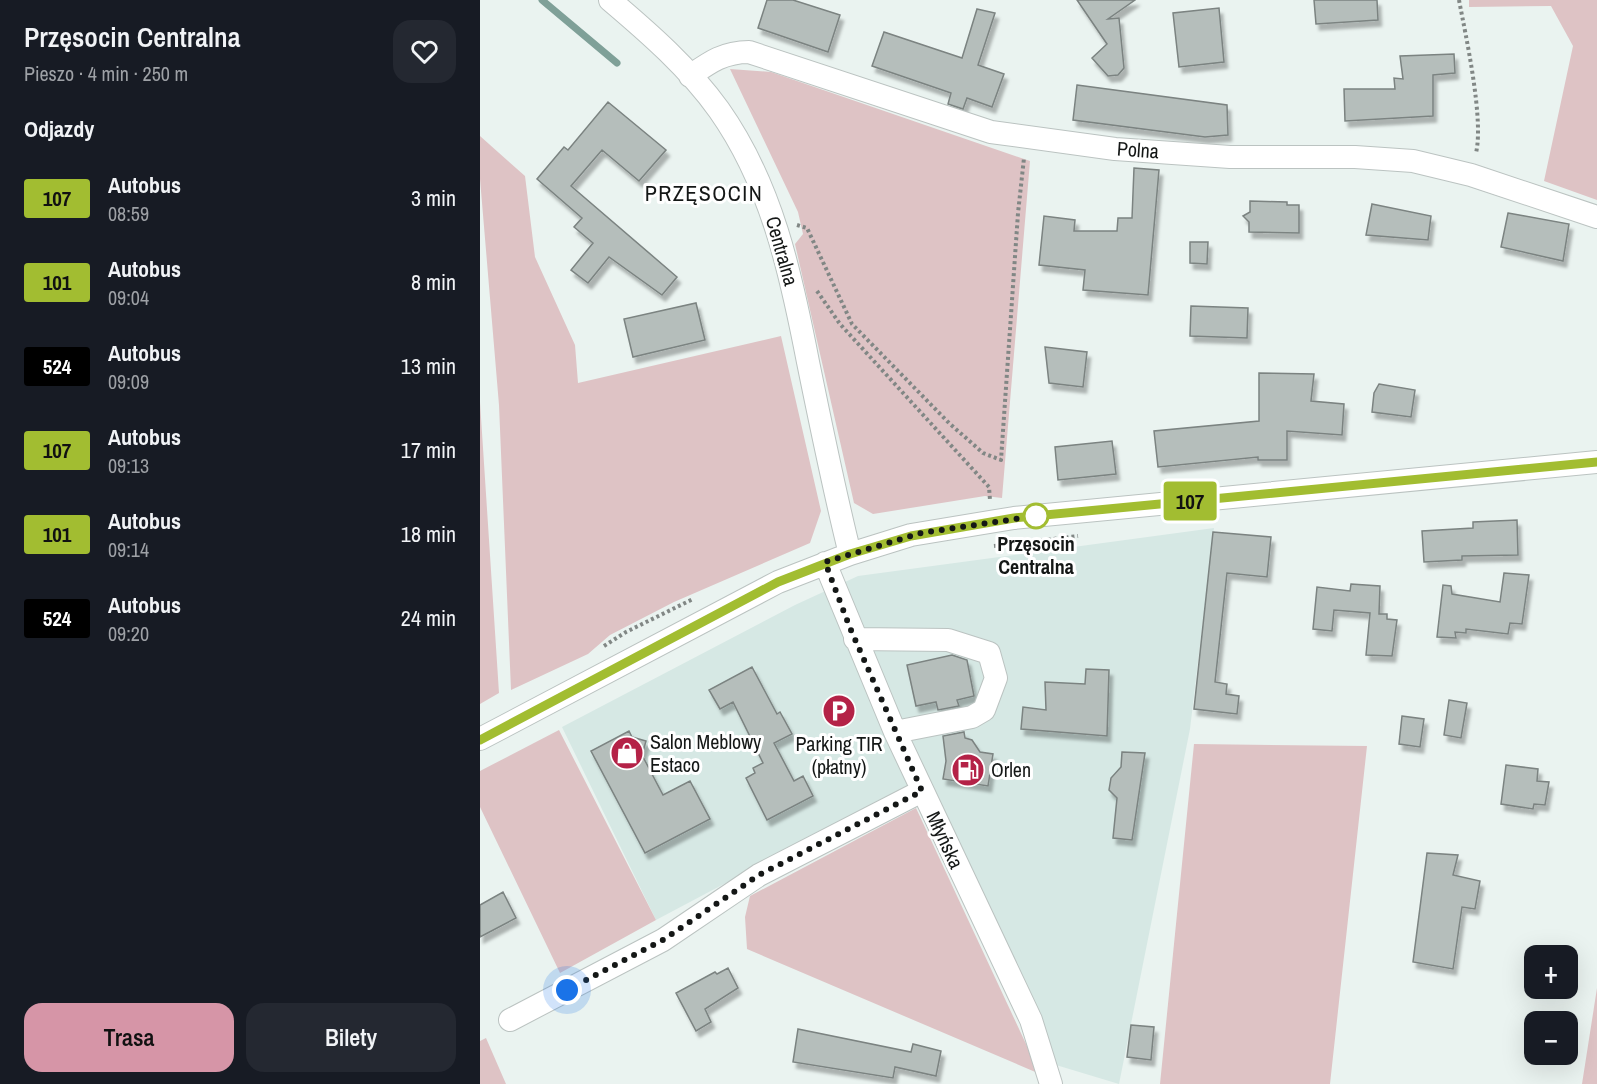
<!DOCTYPE html>
<html lang="pl">
<meta charset="utf-8">
<style>
:root{--surface:#171b24;--page:#242831;--text:#f1f3f6;--muted:#9ea1a6;--accent:#d695a7}
body{margin:0;font-family:"Archivo Narrow",sans-serif;background:var(--page);color:var(--text);height:100vh;display:flex;flex-direction:column;font-size:22px;white-space:nowrap}
*{box-sizing:border-box;margin:0}
p{font-size:20px;color:var(--muted)}
.icon{flex:none;width:33px;height:33px;fill:none;stroke:currentColor;stroke-width:2;stroke-linecap:round;stroke-linejoin:round}
.map{position:relative;flex:1;overflow:hidden}
.details{display:flex;flex-direction:column;background:var(--surface);width:480px}
.details>*{flex:none}
.badge{padding:0 12px;border-radius:4px;font-size:21px;line-height:39px}
.buttons{position:absolute;left:1044px;top:945px;display:grid;gap:12px}
.buttons a{display:grid;place-items:center;width:54px;height:54px;border-radius:12px;background:var(--surface);box-shadow:0 6px 24px #0002;font-size:30px}
.you{position:absolute;width:30px;height:30px;margin:-15px;border:4px solid #fff;border-radius:50%;background:#1a73e8;box-shadow:0 0 0 9px #1a73e833}
.map>.badge{position:absolute;translate:-50% -50%;box-shadow:0 0 0 3px #fff}
h2{padding:0 24px;font-size:22px;line-height:54px}
.round{display:grid;place-items:center;flex:none;width:63px;height:63px;border-radius:18px;background:var(--page)}
.summary{display:flex;align-items:center;justify-content:space-between;height:102px;padding:0 24px}
h1{font-size:28px;font-weight:600;line-height:45px}
.action{display:flex;gap:12px;margin-top:auto;padding:12px 24px}
.action a{flex:1;height:69px;border-radius:18px;background:var(--accent);color:#111;font-size:24px;font-weight:600;line-height:69px;text-align:center}
.action a+a{background:var(--page);color:var(--text)}
ul{padding:0;list-style:none}
li{display:flex;align-items:center;gap:18px;height:84px;padding:0 24px}
li div{flex:1}
li b{display:block;font-size:22px}
li em{font-style:normal}
li .badge{min-width:66px;font-weight:700;text-align:center}
main{display:flex;flex:1;min-height:0}
.map>svg:first-child{display:block}
.built{fill:#d6e8e4}
.green{fill:#dec3c5}
.lines{fill:none;stroke-linecap:round;stroke-linejoin:round}
.stream{stroke:#7fa098;stroke-width:7}
.building{fill:#b5bebb;stroke:#7b8381;stroke-width:1.5;filter:url(#shadow)}
.minor-casing{stroke:#bbc3c1;stroke-width:24}
.path{stroke:#818785;stroke-width:4;stroke-dasharray:3 3;stroke-linecap:butt}
.minor{stroke:#fff;stroke-width:22}
.line-casing{stroke:#fff;stroke-width:14}
.line{stroke:#a2bd31;stroke-width:9}
.walk{stroke:#141716;stroke-width:6;stroke-dasharray:0 10.8}
.stop-dot{fill:#fff;stroke:#a2bd31;stroke-width:3}
.labels{text-anchor:middle;stroke-width:6;stroke-linejoin:round;paint-order:stroke}
.street-label{font-size:20px;fill:#141716;stroke:#fff}
.stop-label{font-size:20px;font-weight:bold;fill:#141716;stroke:#fff}
.poi-label{font-size:20px;fill:#141716;stroke:#fff;text-anchor:start}
.quarter-label{font-size:22px;letter-spacing:1.5px;fill:#141716;stroke:#fff}
</style>
<main>
<section class="details">
<div class="summary"><div><h1>Przęsocin Centralna</h1><p>Pieszo · 4 min · 250 m</p></div><a class="round"><svg class="icon" aria-label="heart" viewBox="0 0 24 24"><path d="M12 20l-8-8c-3-5 5-10 8-4 3-6 11-1 8 4z"/></svg></a></div>
<h2>Odjazdy</h2>
<ul>
<li><span class="badge" style="background:#a2bd31;color:#111">107</span><div><b>Autobus</b><p>08:59</p></div><em>3 min</em></li>
<li><span class="badge" style="background:#a2bd31;color:#111">101</span><div><b>Autobus</b><p>09:04</p></div><em>8 min</em></li>
<li><span class="badge" style="background:#000;color:#fff">524</span><div><b>Autobus</b><p>09:09</p></div><em>13 min</em></li>
<li><span class="badge" style="background:#a2bd31;color:#111">107</span><div><b>Autobus</b><p>09:13</p></div><em>17 min</em></li>
<li><span class="badge" style="background:#a2bd31;color:#111">101</span><div><b>Autobus</b><p>09:14</p></div><em>18 min</em></li>
<li><span class="badge" style="background:#000;color:#fff">524</span><div><b>Autobus</b><p>09:20</p></div><em>24 min</em></li>
</ul>
<div class="action"><a>Trasa</a><a>Bilety</a></div>
</section>
<div class="map">
<svg width="1117" height="1084" viewBox="0 0 1117 1084">
<defs>
<filter id="shadow"><feDropShadow dx="3.5" dy="6" stdDeviation="1.5" flood-color="#0004"/></filter>
</defs>
<rect width="100%" height="100%" fill="#eaf3f0"/>
<path class="built" d="M 734,528 L 710,729 L 639,1084 L 576,1065 L 448,776 L 176,920 L 82,727 L 315,605 L 378,576 Z"/>
<path class="green" d="M 989,0 L 1117,0 L 1117,200 L 1064,181 L 1093,46 L 1071,6 L 989,7 Z
M 250,69 L 291,72 L 550,161 L 522,498 L 505,496 L 393,514 L 374,503 L 315,244 L 323,234 L 318,212 Z
M 0,136 L 45,176 L 55,257 L 95,345 L 98,383 L 301,336 L 341,511 L 330,543 L 194,602 L 130,635 L 108,654 L 31,690 L 19,405 L 0,179 Z
M 0,402 L 19,693 L 0,704 Z
M 79,730 L 176,920 L 80,973 L 0,807 L 0,771 Z
M 714,744 L 887,746 L 850,1084 L 680,1084 Z
M 436,808 L 560,1074 L 267,949 L 265,917 L 270,896 Z
M 1117,988 L 1117,1084 L 1102,1084 Z
M 6,1038 L 26,1084 L 0,1084 L 0,1041 Z"/>
<g class="lines">
<path class="stream" d="M 62,0 L 137,63"/>
</g>
<path class="building" d="M 287,0 L 313,0 L 360,15 L 348,52 L 278,28 Z
M 597,0 L 655,0 L 628,19 L 639,18 L 644,68 L 638,75 L 628,76 L 612,58 L 627,44 Z
M 834,0 L 897,0 L 898,20 L 836,24 Z
M 739,8 L 744,62 L 699,67 L 693,13 Z
M 497,9 L 515,13 L 498,65 L 524,74 L 512,107 L 487,98 L 483,109 L 468,104 L 471,93 L 392,66 L 404,32 L 482,58 Z
M 974,54 L 975,73 L 953,75 L 953,116 L 865,121 L 864,89 L 915,89 L 914,78 L 923,79 L 920,56 Z
M 597,85 L 747,105 L 748,135 L 725,137 L 593,120 Z
M 128,102 L 186,150 L 159,181 L 122,150 L 91,186 L 197,277 L 182,295 L 129,257 L 108,283 L 91,270 L 113,243 L 94,227 L 102,218 L 57,179 L 84,147 L 88,150 Z
M 654,168 L 679,170 L 668,295 L 603,290 L 605,270 L 559,265 L 564,216 L 595,220 L 594,231 L 637,231 L 638,218 L 652,218 Z
M 770,201 L 807,202 L 807,205 L 819,205 L 819,233 L 769,232 L 769,222 L 763,216 L 770,212 Z
M 892,204 L 951,216 L 948,240 L 886,235 Z
M 1028,213 L 1089,224 L 1083,261 L 1021,247 Z
M 710,242 L 728,242 L 727,264 L 710,263 Z
M 216,303 L 225,340 L 153,357 L 144,319 Z
M 711,306 L 768,308 L 767,338 L 710,336 Z
M 565,347 L 607,352 L 603,387 L 569,383 Z
M 779,373 L 834,374 L 831,401 L 864,404 L 862,435 L 807,431 L 807,460 L 778,460 L 778,457 L 678,467 L 674,431 L 779,421 Z
M 899,384 L 935,390 L 931,417 L 892,412 L 894,393 Z
M 632,441 L 636,474 L 578,480 L 575,447 Z
M 1037,520 L 1038,555 L 982,556 L 982,560 L 944,562 L 942,531 L 993,528 L 993,522 Z
M 733,532 L 791,537 L 787,577 L 747,573 L 735,682 L 747,684 L 746,694 L 759,696 L 757,714 L 714,709 Z
M 1024,573 L 1049,575 L 1042,624 L 1030,623 L 1028,634 L 986,629 L 986,633 L 975,632 L 976,638 L 957,637 L 963,585 L 971,586 L 972,594 L 1020,602 Z
M 871,584 L 900,586 L 899,614 L 907,614 L 907,619 L 917,620 L 912,656 L 886,655 L 890,613 L 854,610 L 852,631 L 833,629 L 837,587 L 870,591 Z
M 472,655 L 487,660 L 494,696 L 477,700 L 479,706 L 458,710 L 456,702 L 436,706 L 427,665 Z
M 272,667 L 297,714 L 300,712 L 312,734 L 294,743 L 314,781 L 323,776 L 333,796 L 287,820 L 266,778 L 275,773 L 273,768 L 283,763 L 253,702 L 240,709 L 229,690 Z
M 606,669 L 629,670 L 627,736 L 541,729 L 543,707 L 566,710 L 565,682 L 605,684 Z
M 969,700 L 987,703 L 981,738 L 964,735 Z
M 922,716 L 944,719 L 940,747 L 919,744 Z
M 149,731 L 152,737 L 166,741 L 162,755 L 183,795 L 210,781 L 230,819 L 165,853 L 111,751 Z
M 484,732 L 485,738 L 492,740 L 500,752 L 513,754 L 508,786 L 463,779 L 466,761 L 463,736 Z
M 642,752 L 665,753 L 652,840 L 633,838 L 637,798 L 629,790 L 631,778 L 641,767 Z
M 1026,765 L 1058,769 L 1057,781 L 1069,782 L 1065,805 L 1054,804 L 1053,809 L 1021,804 Z
M 947,853 L 978,855 L 973,875 L 1000,881 L 995,909 L 982,907 L 973,969 L 933,962 Z
M 23,892 L 36,918 L 0,937 L 0,905 Z
M 248,968 L 258,988 L 225,1009 L 231,1022 L 216,1031 L 196,993 L 235,972 L 237,974 Z
M 651,1025 L 674,1027 L 671,1060 L 647,1057 Z
M 318,1029 L 431,1052 L 433,1044 L 461,1051 L 456,1076 L 415,1067 L 413,1078 L 313,1062 Z"/>
<g class="lines">
<g class="minor-casing">
<path id="minor" d="M 130,0 C 169,33 209,68 239,110 C 292,185 311,274 328,362 C 341,426 354,490 370,554
M 210,76 C 230,62 244,52 269,52 L 511,132 L 635,149 L 750,157 L 875,157 L 933,161 L 991,175 L 1117,217
M 345,563 L 415,732 L 551,1020 L 571,1084
M 375,639 L 468,640 L 509,653 L 516,678 L 504,710 L 492,717 L 415,732
M 0,739 L 298,582 L 370,554 L 431,535 L 534,518 L 1117,462
M 30,1020 L 183,940 L 279,875 L 442,791"/>
</g>
<path class="path" d="M 979,0 C 986,37 1004,119 996,153
M 317,225 L 327,228 L 372,324 L 469,423 L 503,453 L 521,460 L 538,213 L 544,158
M 337,291 L 360,324 L 509,487 L 510,500
M 514,546 L 598,536
M 124,646 L 146,632 L 213,599"/>
<use href="#minor" class="minor"/>
</g>
<g class="lines">
<g class="line-casing">
<path id="line" d="M 0,740 L 298,582 L 370,554 L 431,536 L 534,518 L 1117,462"/>
</g>
<use href="#line" class="line"/>
<path class="walk" d="M 87,990 L 183,940 L 279,875 L 442,791 L 370,628 L 345,562 L 441,533 L 556,516"/>
</g>
<defs>
<g id="parking-disc" transform="scale(1.725)"><circle r="9.5" fill="#b42247" stroke="#fff"/><path d="M-3.5-5.5H1a3.5 3.5 0 0 1 0 7H-1V5.5H-3.5ZM-1-3.4V-.6H.8a1.4 1.4 0 0 0 0-2.8Z" fill="#fff"/></g>
<g id="shop-disc" transform="scale(1.725)"><circle r="9.5" fill="#b42247" stroke="#fff"/><path d="M-5-2.5h2.3a2.7 3.5 0 0 1 5.4 0H5L5.5 6h-11ZM-1.5-2.5h3a1.5 2.3 0 0 0-3 0Z" fill="#fff"/></g>
<g id="fuel-disc" transform="scale(1.725)"><circle r="9.5" fill="#b42247" stroke="#fff"/><path d="M-5.5-6h7V0h2V4h1.3V-2.5L3-4.5l.8-.8L6-3V5H2.5V1h-1V6h-7ZM-4.2-4.7v3.2H.2V-4.7Z" fill="#fff"/></g>
</defs>
<g fill-rule="evenodd">
<use href="#parking-disc" x="359" y="711"/>
<use href="#shop-disc" x="147" y="753"/>
<use href="#fuel-disc" x="488" y="770"/>
</g>
<circle class="stop-dot" cx="556" cy="516" r="12"/>
<g class="labels">
<g class="street-label">
<text transform="translate(658 150) rotate(4)" y="7">Polna</text>
<text transform="translate(302 251) rotate(74)" y="7">Centralna</text>
<text transform="translate(465 840) rotate(65)" y="7">Młyńska</text>
</g>
<g class="stop-label">
<text x="556" y="551">Przęsocin<tspan x="556" dy="23">Centralna</tspan></text>
</g>
<g class="poi-label">
<text x="170" y="749">Salon Meblowy<tspan x="170" dy="23">Estaco</tspan></text>
<text x="359" y="751" text-anchor="middle">Parking TIR<tspan x="359" dy="23">(płatny)</tspan></text>
<text x="511" y="777">Orlen</text>
</g>
<g class="quarter-label">
<text x="224" y="201">PRZĘSOCIN</text>
</g>
</g>
</svg>
<div class="buttons">
<a>+</a>
<a>−</a>
</div>
<div class="you" style="left:87px;top:990px"></div>
<b class="badge" style="left:710px;top:501px;background:#a2bd31;color:#111">107</b>
</div>
</main>
